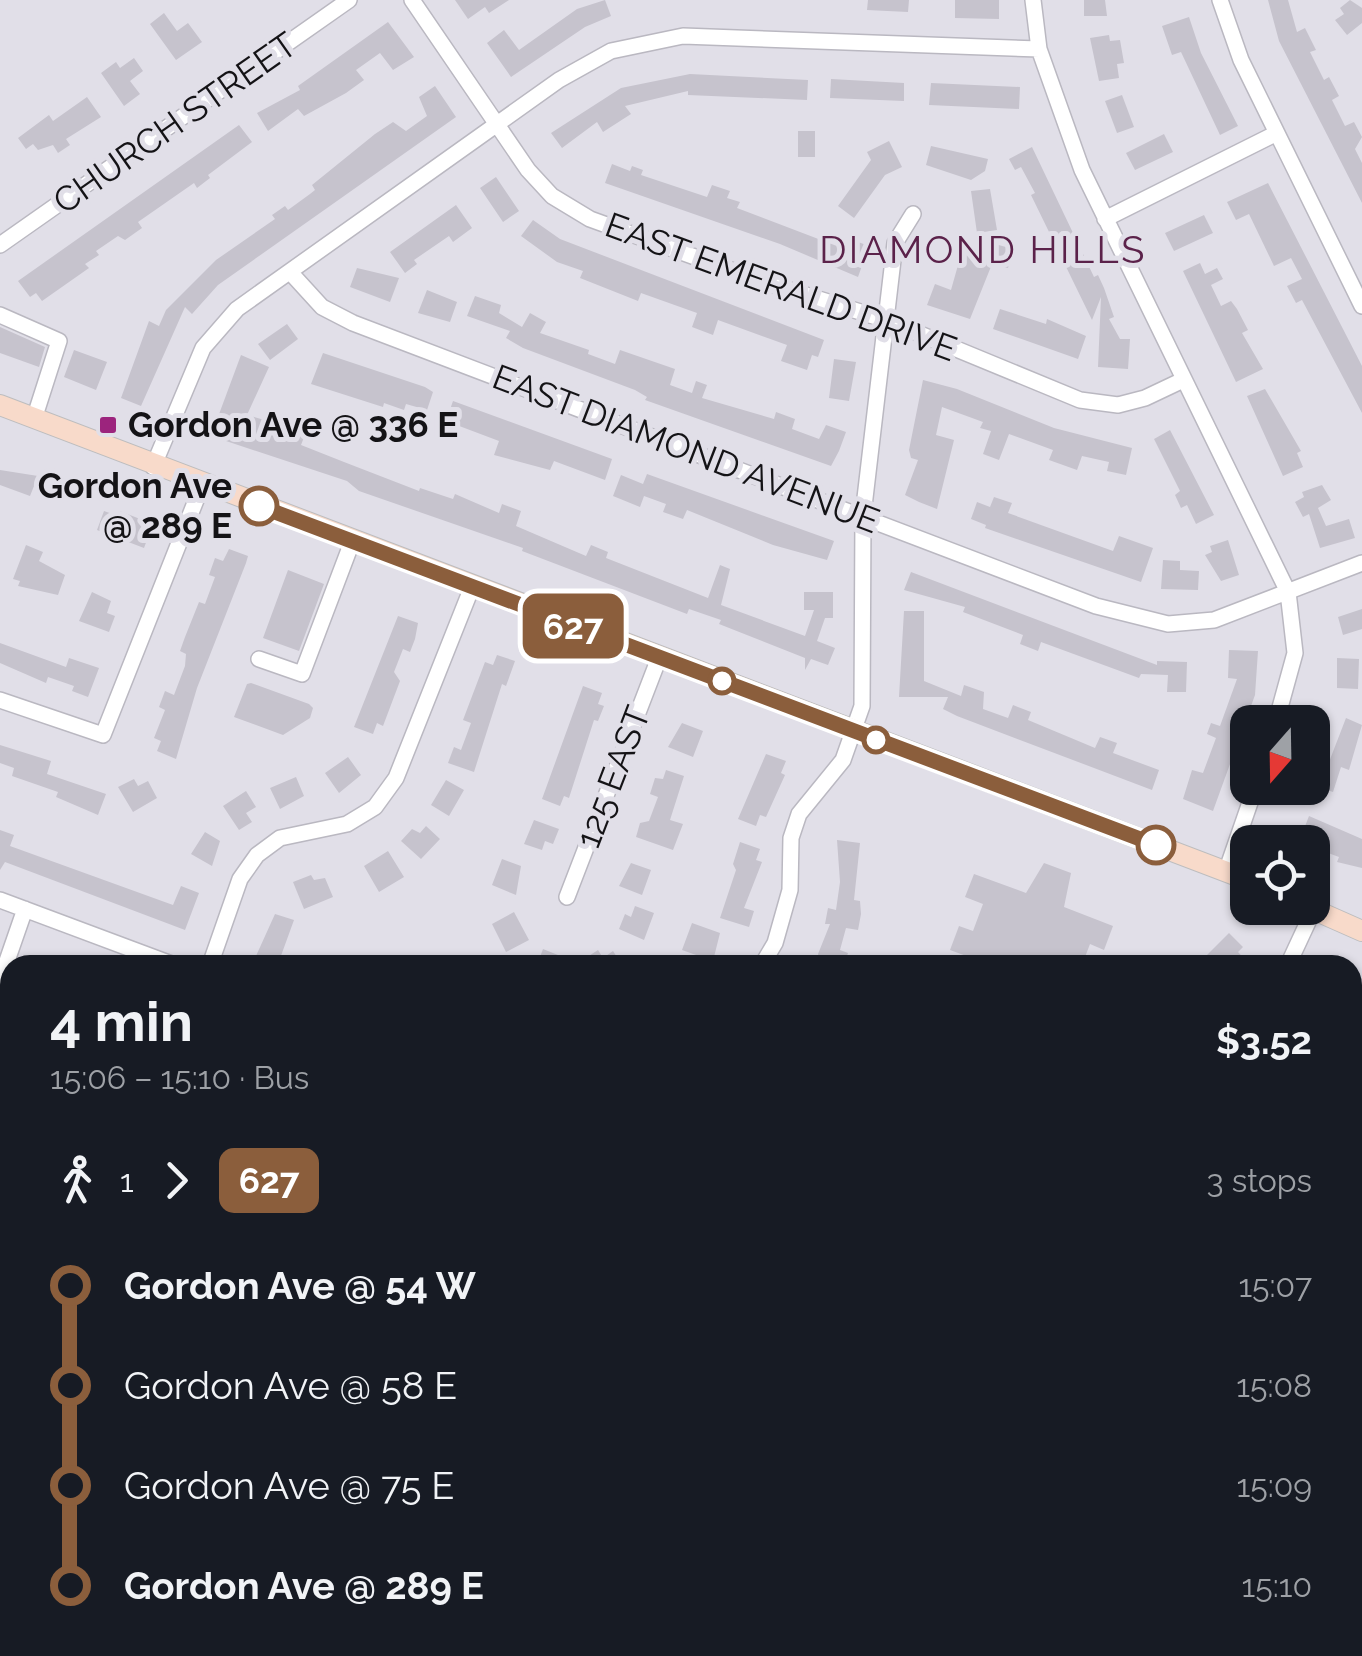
<!DOCTYPE html>
<meta charset="utf-8">
<style>
:root{--surface:#171b24;--page:#20242c;--text:#f1f3f6;--muted:#9ea1a6}
body{margin:0;font-family:Raleway,sans-serif;background:var(--page);color:var(--text);height:100vh;display:flex;flex-direction:column;font-size:38px;white-space:nowrap}
*{box-sizing:border-box;margin:0}
p{font-size:32px;color:var(--muted)}
.icon{flex:none;width:55px;height:55px;fill:none;stroke:currentColor;stroke-width:2;stroke-linecap:round;stroke-linejoin:round}
.map{position:relative;flex:1;overflow:hidden}
.sheet{position:absolute;left:0px;top:955px;width:1362px;height:702px;display:flex;flex-direction:column;background:var(--surface);border-radius:30px 30px 0 0;box-shadow:0 2px 8px #0004}
.sheet>*{flex:none}
.badge{padding:0 20px;border-radius:15px;font-size:35px;line-height:65px}
.needle{width:65px;rotate:200deg}
.tools{position:absolute;left:1230px;top:705px;display:grid;gap:20px}
.tools a{display:grid;place-items:center;width:100px;height:100px;border-radius:20px;background:var(--surface);box-shadow:0 2px 8px #0004;font-size:50px}
.map>.badge{position:absolute;translate:-50% -50%;box-shadow:0 0 0 5px #fff}
.legs{display:flex;align-items:center;gap:15px;height:110px;padding:0 50px;font-size:32px}
.legs p{margin-inline-start:auto}
.overview{display:flex;align-items:center;justify-content:space-between;height:170px;padding:0 50px}
h1{font-size:55px;font-weight:700;line-height:75px}
ul{padding:0 50px;list-style:none}
li{display:flex;align-items:center;gap:35px;height:100px;font-size:38px}
li i{display:grid;place-items:center;width:15px;height:100%;margin:0 12px;background:currentColor}
li i::after{content:'';width:25px;height:25px;margin:-12px;border:8px solid;border-radius:50%;background:var(--surface)}
li p{margin-inline-start:auto}
li:first-child i{background:linear-gradient(#0000 50%,currentColor 0)}
li:last-child i{background:linear-gradient(currentColor 50%,#0000 0)}
.map>svg:first-child{display:block}
.building{fill:#c6c3cd}
.lines{fill:none;stroke-linecap:round;stroke-linejoin:round}
.minor-casing{stroke:#bab8c1;stroke-width:18}
.major-casing{stroke:#bdbdbe;stroke-width:22}
.minor{stroke:#fff;stroke-width:15}
.major{stroke:#f8daca;stroke-width:20}
.line-1-casing{stroke:#fff;stroke-width:22}
.line-1{stroke:#8b5e3c;stroke-width:15}
.poi-dot{fill:#9c247d;stroke:#e1dfe8;stroke-width:4}
.stop-1-dot{fill:#fff;stroke:#8b5e3c;stroke-width:5}
.labels{text-anchor:middle;stroke-width:10;stroke-linejoin:round;paint-order:stroke}
.street-label{font-size:35px;fill:#141316;stroke:#e1dfe8}
.poi-label{font-size:35px;font-weight:bold;fill:#141316;stroke:#e1dfe8;text-anchor:start}
.stop-label{font-size:35px;font-weight:bold;fill:#141316;stroke:#e1dfe8;text-anchor:end}
.neighbourhood-label{font-size:38px;letter-spacing:2.5px;fill:#5b224a;stroke:#e1dfe8}
</style>
<div class="map">
<svg width="1362" height="1656" viewBox="0 0 1362 1656">
<rect width="100%" height="100%" fill="#e1dfe8"/>
<path class="building" d="M 455,0 L 509,0 L 489,13 L 485,7 L 468,19 Z
M 605,0 L 611,16 L 585,27 L 511,77 L 487,43 L 504,30 L 519,50 L 577,9 Z
M 868,0 L 909,0 L 908,12 L 867,10 Z
M 955,0 L 999,0 L 999,19 L 955,18 Z
M 1084,0 L 1105,0 L 1107,16 L 1084,16 Z
M 1268,0 L 1288,0 L 1297,32 L 1305,28 L 1316,50 L 1310,52 L 1324,80 L 1329,77 L 1339,96 L 1332,100 L 1345,126 L 1354,122 L 1362,137 L 1355,149 L 1362,163 L 1362,203 L 1279,41 Z
M 1350,0 L 1362,8 L 1362,23 L 1347,35 L 1335,20 L 1344,14 L 1340,8 Z
M 164,13 L 177,31 L 188,23 L 202,42 L 176,60 L 150,24 Z
M 1189,17 L 1201,53 L 1238,126 L 1220,135 L 1181,52 L 1172,55 L 1162,26 Z
M 388,22 L 414,57 L 393,70 L 380,53 L 356,70 L 364,80 L 346,93 L 304,116 L 298,109 L 268,131 L 257,113 L 300,90 L 298,86 Z
M 1109,35 L 1110,41 L 1120,40 L 1124,63 L 1117,64 L 1119,78 L 1099,81 L 1090,38 Z
M 134,58 L 143,71 L 130,81 L 140,94 L 124,106 L 101,73 L 116,62 L 120,68 Z
M 690,74 L 808,80 L 807,100 L 688,95 L 688,91 L 625,106 L 631,114 L 603,132 L 597,122 L 562,148 L 551,133 L 621,88 Z
M 831,79 L 904,83 L 904,101 L 830,98 Z
M 931,83 L 1020,87 L 1019,109 L 929,105 Z
M 435,86 L 456,117 L 218,285 L 192,314 L 185,307 L 141,406 L 121,398 L 149,321 L 159,326 L 166,310 L 216,260 L 275,219 L 272,215 L 285,206 L 288,210 L 310,194 L 315,190 L 312,185 L 375,134 L 393,122 L 406,131 L 427,116 L 419,97 Z
M 1122,95 L 1134,127 L 1117,133 L 1105,101 Z
M 87,97 L 101,117 L 66,139 L 70,145 L 58,153 L 53,145 L 38,150 L 33,144 L 26,149 L 18,138 L 49,115 L 53,121 Z
M 239,125 L 252,142 L 208,175 L 210,178 L 197,188 L 194,183 L 138,222 L 142,228 L 125,240 L 118,236 L 96,251 L 99,255 L 85,264 L 89,268 L 42,301 L 36,293 L 30,297 L 18,281 Z
M 798,131 L 815,131 L 815,157 L 798,157 Z
M 1164,134 L 1173,152 L 1135,170 L 1126,153 Z
M 889,141 L 902,167 L 885,175 L 854,218 L 838,206 L 871,160 L 867,152 Z
M 931,146 L 988,159 L 985,171 L 971,180 L 926,165 Z
M 1032,147 L 1094,277 L 1098,275 L 1104,288 L 1114,317 L 1109,319 L 1120,339 L 1130,339 L 1128,369 L 1098,367 L 1101,297 L 1092,320 L 1031,195 L 1035,193 L 1021,167 L 1015,170 L 1009,159 Z
M 612,164 L 630,171 L 632,166 L 643,170 L 641,175 L 707,197 L 712,185 L 730,191 L 727,198 L 740,202 L 737,208 L 842,248 L 850,239 L 869,246 L 858,277 L 780,244 L 605,183 Z
M 496,177 L 519,211 L 503,222 L 480,188 Z
M 1268,183 L 1362,366 L 1362,413 L 1302,300 L 1296,303 L 1287,286 L 1302,279 L 1291,258 L 1274,266 L 1249,214 L 1236,220 L 1227,202 Z
M 990,189 L 997,230 L 977,233 L 971,191 Z
M 456,205 L 472,228 L 453,242 L 449,236 L 414,260 L 417,264 L 405,273 L 390,252 Z
M 1204,215 L 1213,233 L 1174,251 L 1165,233 Z
M 533,220 L 560,239 L 824,340 L 818,357 L 812,355 L 807,370 L 781,361 L 787,345 L 718,320 L 713,335 L 692,327 L 697,313 L 641,293 L 638,301 L 580,278 L 583,271 L 557,262 L 521,236 Z
M 995,244 L 1013,249 L 1008,268 L 992,264 L 970,319 L 927,305 L 935,284 L 951,290 L 962,251 L 990,259 Z
M 1200,263 L 1205,274 L 1217,268 L 1223,279 L 1211,285 L 1221,306 L 1231,301 L 1237,309 L 1248,330 L 1242,333 L 1263,369 L 1236,382 L 1183,271 Z
M 357,268 L 399,278 L 390,302 L 350,287 Z
M 427,290 L 457,302 L 450,322 L 418,313 Z
M 475,296 L 501,305 L 499,313 L 522,327 L 530,313 L 546,322 L 540,333 L 589,350 L 588,354 L 615,364 L 620,350 L 675,369 L 670,385 L 692,393 L 696,381 L 707,385 L 702,398 L 774,419 L 776,412 L 795,419 L 792,429 L 819,439 L 826,425 L 846,432 L 839,451 L 831,466 L 645,400 L 647,397 L 635,390 L 523,348 L 506,338 L 510,331 L 467,316 Z
M 1000,309 L 1046,324 L 1047,319 L 1086,336 L 1078,359 L 993,329 Z
M 287,324 L 298,339 L 270,360 L 258,344 Z
M 0,327 L 45,347 L 39,367 L 0,353 Z
M 74,350 L 107,362 L 96,390 L 64,377 Z
M 323,353 L 425,387 L 433,392 L 427,410 L 406,404 L 404,410 L 384,403 L 383,407 L 311,384 Z
M 241,355 L 269,367 L 247,415 L 306,432 L 301,445 L 344,462 L 419,491 L 420,488 L 453,499 L 455,494 L 499,513 L 502,504 L 521,511 L 516,526 L 586,556 L 591,545 L 608,552 L 606,558 L 708,598 L 720,565 L 730,569 L 721,605 L 805,636 L 814,610 L 804,610 L 804,592 L 833,592 L 833,618 L 825,618 L 817,641 L 835,648 L 828,665 L 811,659 L 805,670 L 805,658 L 719,624 L 721,620 L 689,609 L 687,614 L 522,551 L 523,548 L 359,491 L 347,481 L 226,441 L 212,433 Z
M 834,359 L 856,362 L 849,401 L 829,398 Z
M 923,380 L 957,389 L 1054,428 L 1132,448 L 1126,475 L 1107,471 L 1109,462 L 1082,456 L 1077,470 L 1049,460 L 1053,450 L 1009,434 L 999,460 L 983,454 L 991,431 L 980,428 L 983,422 L 942,407 L 936,435 L 954,440 L 937,509 L 919,502 L 905,495 L 918,460 L 911,458 L 909,450 Z
M 1265,389 L 1301,451 L 1297,453 L 1303,467 L 1283,476 L 1247,396 Z
M 453,401 L 612,459 L 605,480 L 554,461 L 550,470 L 494,455 L 499,441 L 446,421 Z
M 1170,430 L 1214,515 L 1196,524 L 1187,505 L 1181,508 L 1175,495 L 1180,491 L 1154,439 Z
M 0,470 L 38,476 L 30,496 L 0,485 Z
M 647,474 L 834,541 L 827,560 L 773,545 L 687,510 L 683,519 L 663,512 L 666,504 L 644,496 L 640,507 L 613,496 L 621,475 L 643,484 Z
M 1322,485 L 1331,500 L 1318,508 L 1326,526 L 1349,519 L 1355,538 L 1320,548 L 1309,514 L 1303,517 L 1295,502 L 1304,497 L 1302,492 Z
M 994,497 L 1012,503 L 1008,513 L 1113,551 L 1119,536 L 1153,548 L 1141,582 L 985,528 L 986,525 L 971,519 L 977,502 L 990,507 Z
M 104,511 L 118,516 L 120,511 L 145,521 L 143,525 L 151,529 L 144,548 L 97,530 Z
M 1228,540 L 1239,575 L 1221,581 L 1205,555 L 1212,552 L 1210,546 Z
M 26,545 L 43,552 L 39,561 L 65,575 L 58,595 L 18,586 L 20,581 L 13,579 Z
M 229,549 L 248,556 L 246,563 L 197,688 L 176,759 L 157,751 L 161,741 L 154,738 L 165,710 L 159,707 L 165,691 L 174,695 L 185,666 L 186,654 L 180,651 L 185,637 L 199,602 L 205,604 L 215,577 L 209,575 L 215,558 L 223,561 Z
M 1163,560 L 1180,561 L 1180,570 L 1199,571 L 1198,590 L 1161,589 Z
M 288,570 L 324,584 L 299,651 L 263,638 Z
M 911,572 L 1157,665 L 1157,661 L 1187,662 L 1186,692 L 1167,692 L 1168,675 L 1141,674 L 1139,678 L 1041,642 L 1038,651 L 1020,644 L 1023,635 L 963,612 L 965,607 L 904,590 Z
M 92,592 L 111,601 L 107,613 L 115,616 L 109,632 L 79,621 Z
M 1362,609 L 1362,629 L 1343,635 L 1338,617 Z
M 904,611 L 924,611 L 924,681 L 961,696 L 964,685 L 984,692 L 983,709 L 1008,718 L 1013,705 L 1031,712 L 1028,720 L 1095,748 L 1100,737 L 1117,743 L 1113,753 L 1159,770 L 1152,790 L 957,716 L 943,709 L 948,697 L 899,697 Z
M 398,616 L 418,623 L 415,639 L 410,652 L 403,649 L 394,672 L 400,681 L 383,726 L 377,723 L 373,734 L 354,727 Z
M 0,643 L 66,667 L 69,658 L 99,668 L 88,697 L 72,691 L 74,686 L 48,677 L 46,683 L 0,663 Z
M 1229,650 L 1258,651 L 1255,695 L 1213,811 L 1183,799 L 1192,770 L 1203,773 L 1216,738 L 1207,734 L 1211,723 L 1220,726 L 1237,679 L 1228,678 Z
M 497,655 L 515,661 L 506,686 L 502,684 L 474,772 L 448,763 L 454,747 L 461,750 L 471,723 L 463,720 L 485,662 L 493,665 Z
M 1337,658 L 1359,659 L 1358,689 L 1337,688 Z
M 251,683 L 309,704 L 313,708 L 310,718 L 283,735 L 234,717 L 247,684 Z
M 583,686 L 602,693 L 598,704 L 604,706 L 598,721 L 594,720 L 569,798 L 564,796 L 560,806 L 542,799 Z
M 1346,718 L 1362,725 L 1349,770 L 1341,767 L 1333,792 L 1327,790 L 1324,799 L 1312,795 L 1318,758 L 1329,762 Z
M 682,723 L 703,731 L 693,757 L 668,747 Z
M 0,745 L 51,761 L 47,774 L 106,794 L 98,815 L 56,797 L 58,792 L 12,776 L 14,768 L 0,763 Z
M 766,754 L 786,761 L 781,773 L 785,775 L 766,817 L 760,815 L 756,826 L 738,819 Z
M 348,757 L 361,775 L 339,793 L 325,773 Z
M 666,770 L 684,776 L 670,820 L 683,824 L 673,850 L 636,837 L 640,823 L 649,821 L 658,797 L 650,794 L 655,778 L 663,779 Z
M 296,777 L 304,796 L 280,809 L 270,788 Z
M 134,779 L 138,786 L 148,781 L 157,798 L 133,812 L 118,787 Z
M 446,780 L 464,790 L 449,816 L 431,805 Z
M 246,791 L 256,807 L 246,813 L 252,822 L 239,830 L 223,806 Z
M 1309,816 L 1362,839 L 1362,868 L 1337,862 L 1339,857 L 1312,847 L 1312,842 L 1291,839 L 1296,827 L 1304,829 Z
M 534,820 L 559,829 L 553,844 L 545,841 L 542,850 L 524,844 Z
M 426,826 L 440,839 L 421,859 L 401,841 L 412,829 L 420,833 Z
M 0,830 L 14,835 L 10,846 L 173,905 L 181,886 L 199,893 L 185,930 L 5,862 L 0,870 Z
M 205,832 L 220,841 L 212,866 L 191,854 Z
M 837,840 L 860,843 L 854,900 L 860,901 L 861,914 L 858,930 L 846,928 L 840,950 L 848,953 L 844,965 L 821,965 L 818,954 L 830,924 L 825,924 L 828,908 L 836,910 L 840,882 Z
M 740,842 L 760,849 L 756,860 L 762,862 L 744,908 L 754,911 L 749,927 L 720,918 L 736,870 L 733,864 Z
M 388,851 L 404,877 L 379,892 L 364,866 Z
M 502,859 L 521,866 L 516,895 L 492,885 Z
M 631,863 L 651,870 L 642,895 L 619,886 Z
M 1044,863 L 1071,873 L 1064,907 L 1113,926 L 1104,950 L 1090,944 L 1082,965 L 978,965 L 980,961 L 950,950 L 959,926 L 973,931 L 983,904 L 965,897 L 974,874 L 1026,893 Z
M 311,875 L 314,880 L 325,878 L 333,897 L 304,909 L 293,882 Z
M 635,906 L 654,913 L 644,940 L 619,929 L 625,914 L 631,917 Z
M 514,912 L 529,940 L 506,952 L 492,924 Z
M 275,914 L 294,920 L 278,964 L 256,956 Z
M 692,923 L 720,933 L 713,961 L 682,950 Z
M 1229,933 L 1243,947 L 1238,952 L 1250,965 L 1197,965 Z
M 543,949 L 558,955 L 554,965 L 537,965 Z
M 598,950 L 603,958 L 613,951 L 622,965 L 575,965 Z"/>
<g class="lines">
<g class="minor-casing">
<path id="minor" d="M 412,0 L 528,170 L 552,196 L 590,219 L 764,282 L 886,320 L 1080,400 L 1118,405 L 1145,398 L 1183,380
M 1033,0 L 1039,49 L 1082,170 L 1288,592 L 1295,653 L 1276,722
M 1220,0 L 1241,60 L 1362,306
M 1105,219 L 1277,133
M 0,245 L 349,0
M 290,272 L 322,307 L 353,323 L 1096,606 L 1168,624 L 1214,620 L 1362,563
M 0,315 L 59,341 L 34,419
M 153,467 L 203,348 L 237,309 L 559,80 L 611,51 L 683,36 L 1039,49
M 259,659 L 302,674 L 352,542
M 0,700 L 103,735 L 202,485
M 1226,872 L 1255,788
M 567,897 L 659,658
M 0,900 L 174,965
M 210,965 L 240,879 L 257,855 L 280,838 L 347,824 L 375,807 L 396,778 L 472,587
M 762,965 L 775,943 L 790,890 L 791,838 L 799,814 L 843,760 L 862,706 L 863,515 L 895,243 L 913,214
M 1288,965 L 1314,909
M 0,981 L 25,909
M 1352,1281 L 1362,1256
M 0,1361 L 10,1365
M 0,1555 L 10,1558
M 256,1648 L 279,1656
M 1043,1648 L 1062,1656
M 711,1656 L 717,1648
M 1213,1656 L 1216,1648"/>
</g>
<g class="major-casing">
<path id="major" d="M 0,405 L 1248,880
M 1310,908 L 1362,931"/>
</g>
<use href="#minor" class="minor"/>
<use href="#major" class="major"/>
</g>
<g class="lines">
<g class="line-1-casing">
<path id="line-1" d="M 259,506 L 1156,845"/>
</g>
<use href="#line-1" class="line-1"/>
</g>
<rect class="poi-dot" x="98" y="415" width="20" height="20" rx="5"/>
<g class="stop-1-dot">
<circle cx="259" cy="506" r="18"/>
<circle cx="722" cy="681" r="12"/>
<circle cx="876" cy="740" r="12"/>
<circle cx="1156" cy="845" r="18"/>
</g>
<g class="labels">
<g class="street-label">
<text transform="translate(175 123) rotate(-35)" y="12">CHURCH STREET</text>
<text transform="translate(781 287) rotate(20)" y="12">EAST EMERALD DRIVE</text>
<text transform="translate(686 449) rotate(21)" y="12">EAST DIAMOND AVENUE</text>
<text transform="translate(613 777) rotate(-69)" y="12">125 EAST</text>
</g>
<g class="poi-label">
<text x="128" y="437">Gordon Ave @ 336 E</text>
</g>
<g class="stop-label">
<text x="232" y="498">Gordon Ave<tspan x="232" dy="40">@ 289 E</tspan></text>
</g>
<g class="neighbourhood-label">
<text x="983" y="263">DIAMOND HILLS</text>
</g>
</g>
</svg>
<div class="tools">
<a><svg class="needle" viewBox="-14 -14 28 28"><path d="M0-13l5 13h-10z" fill="#e53935"/><path d="M0 13l5-13h-10z" fill="#9ea1a6"/></svg></a>
<a><svg class="icon" aria-label="locate" viewBox="0 0 24 24"><circle cx="12" cy="12" r="6"/><path d="M12 2v4M12 18v4M2 12h4M18 12h4"/></svg></a>
</div>
<b class="badge" style="left:573px;top:626px;background:#8b5e3c;color:#fff">627</b>
<section class="sheet">
<div class="overview"><div><h1>4 min</h1><p>15:06 – 15:10 · Bus</p></div><b>$3.52</b></div>
<div class="legs"><svg class="icon" aria-label="walk" viewBox="0 0 24 24"><circle cx="13" cy="4" r="2"/><path d="M13 8l-2 6 4 7M11 14l-3 7M7 12l3-4h3l4 4"/></svg>1<svg class="icon" aria-label="forward" viewBox="0 0 24 24"><path d="M9 5l7 7-7 7"/></svg><b class="badge" style="background:#8b5e3c;color:#fff">627</b><p>3 stops</p></div>
<ul>
<li><i style="color:#8b5e3c"></i><b>Gordon Ave @ 54 W</b><p>15:07</p></li>
<li><i style="color:#8b5e3c"></i><span>Gordon Ave @ 58 E</span><p>15:08</p></li>
<li><i style="color:#8b5e3c"></i><span>Gordon Ave @ 75 E</span><p>15:09</p></li>
<li><i style="color:#8b5e3c"></i><b>Gordon Ave @ 289 E</b><p>15:10</p></li>
</ul>
</section>
</div>
